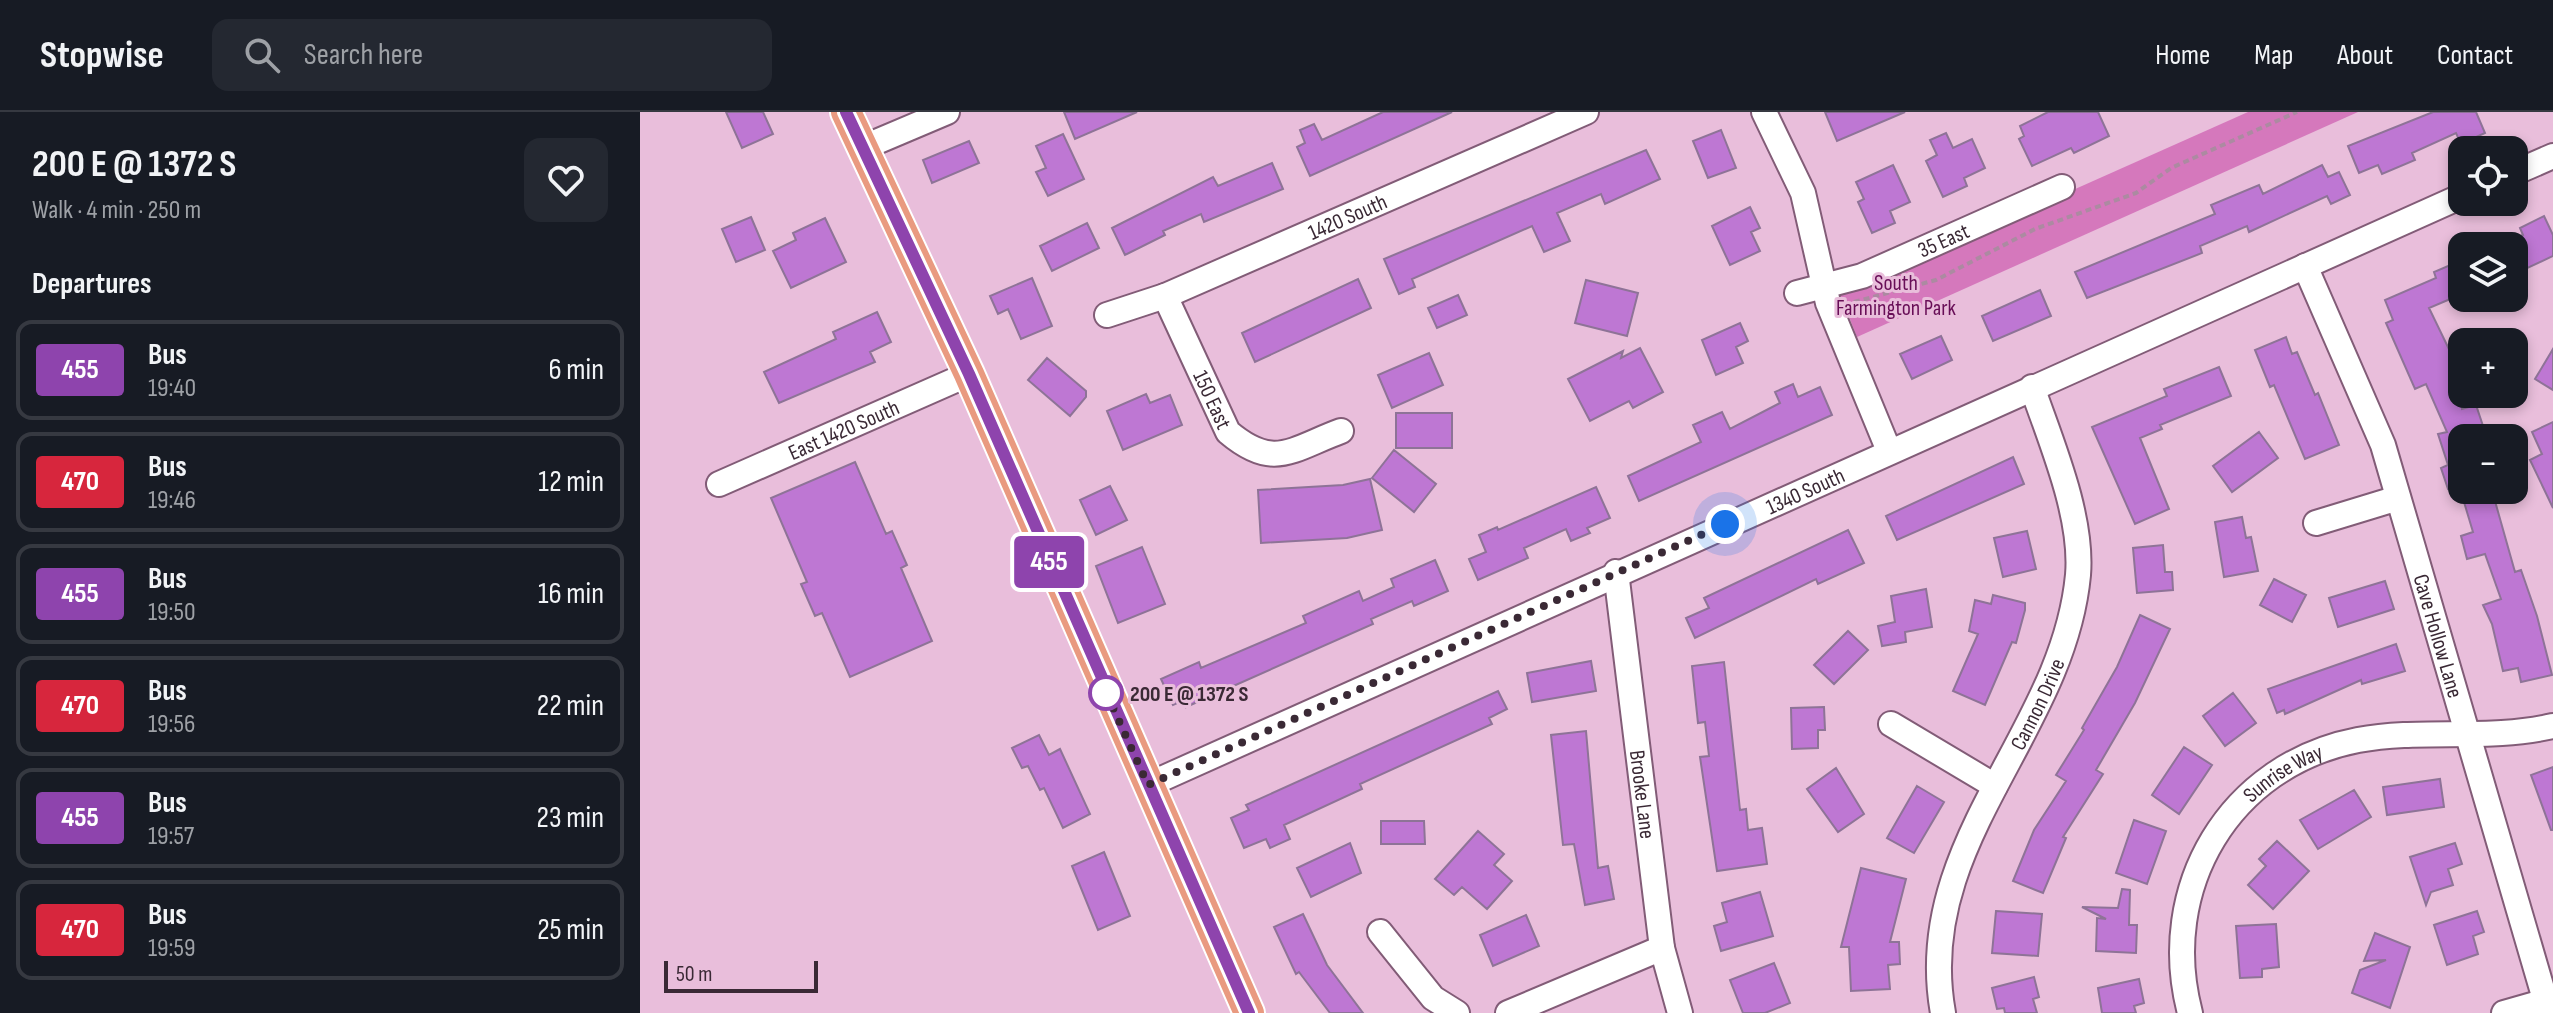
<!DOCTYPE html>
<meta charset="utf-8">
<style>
:root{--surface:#171b24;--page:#242831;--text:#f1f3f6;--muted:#9ea1a6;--line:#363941}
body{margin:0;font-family:"Sofia Sans Condensed",sans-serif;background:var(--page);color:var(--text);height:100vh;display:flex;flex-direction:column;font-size:30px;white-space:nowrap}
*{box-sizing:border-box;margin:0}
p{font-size:26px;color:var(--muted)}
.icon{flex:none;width:44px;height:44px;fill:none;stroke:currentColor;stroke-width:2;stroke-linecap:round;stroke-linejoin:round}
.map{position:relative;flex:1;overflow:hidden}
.panel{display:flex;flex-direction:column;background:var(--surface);width:640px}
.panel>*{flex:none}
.badge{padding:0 16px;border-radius:6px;font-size:28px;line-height:52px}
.fabs{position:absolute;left:1808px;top:24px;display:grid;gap:16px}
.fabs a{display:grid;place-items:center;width:80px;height:80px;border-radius:16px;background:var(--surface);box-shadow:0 4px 12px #0003;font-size:40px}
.scale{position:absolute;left:24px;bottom:20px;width:154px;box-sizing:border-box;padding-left:8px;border:4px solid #3a2935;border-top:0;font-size:22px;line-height:28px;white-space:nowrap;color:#3a2935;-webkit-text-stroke:6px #e9bedb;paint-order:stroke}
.you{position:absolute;width:40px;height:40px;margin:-20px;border:6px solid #fff;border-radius:50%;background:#1a73e8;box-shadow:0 0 0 12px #1a73e833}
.map>.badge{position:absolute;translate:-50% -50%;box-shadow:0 0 0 4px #fff}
h2{padding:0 32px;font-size:30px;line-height:72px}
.round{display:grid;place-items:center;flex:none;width:84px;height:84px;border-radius:16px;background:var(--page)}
.head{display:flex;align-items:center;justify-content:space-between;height:136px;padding:0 32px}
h1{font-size:38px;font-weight:700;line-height:60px}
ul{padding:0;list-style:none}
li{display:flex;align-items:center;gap:24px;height:100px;margin:0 16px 12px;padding:0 16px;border:4px solid var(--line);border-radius:16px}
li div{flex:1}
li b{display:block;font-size:30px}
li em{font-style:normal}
li .badge{min-width:88px;font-weight:700;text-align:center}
header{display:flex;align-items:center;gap:48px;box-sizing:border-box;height:112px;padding:0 40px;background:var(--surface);border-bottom:2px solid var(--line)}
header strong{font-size:38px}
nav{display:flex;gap:44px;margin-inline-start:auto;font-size:28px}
.search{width:560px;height:72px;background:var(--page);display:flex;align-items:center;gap:20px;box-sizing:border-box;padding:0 28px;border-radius:16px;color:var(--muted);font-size:30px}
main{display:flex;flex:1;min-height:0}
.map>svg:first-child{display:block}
.green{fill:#d578bc}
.building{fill:#be77d3;stroke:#8e7397;stroke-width:2}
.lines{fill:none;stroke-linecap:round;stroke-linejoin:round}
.minor-casing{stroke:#825c77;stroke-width:28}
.major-casing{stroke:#fff;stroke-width:34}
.path{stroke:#ac8aa1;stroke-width:4;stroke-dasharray:6 4;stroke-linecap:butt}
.minor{stroke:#fff;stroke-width:24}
.major{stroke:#e99a80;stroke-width:30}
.line-casing{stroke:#fff;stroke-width:18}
.line{stroke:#8e44ad;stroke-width:12}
.walk{stroke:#3a2935;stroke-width:8;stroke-dasharray:0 14.4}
.stop-dot{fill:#fff;stroke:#8e44ad;stroke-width:4}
.labels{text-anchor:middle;stroke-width:6;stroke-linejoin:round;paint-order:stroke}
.street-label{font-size:22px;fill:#3a2935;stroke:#e9bedb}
.park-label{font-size:22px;fill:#680e57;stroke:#e9bedb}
.stop-label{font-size:22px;font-weight:bold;fill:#3a2935;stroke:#e9bedb;text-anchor:start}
</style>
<header>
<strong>Stopwise</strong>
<div class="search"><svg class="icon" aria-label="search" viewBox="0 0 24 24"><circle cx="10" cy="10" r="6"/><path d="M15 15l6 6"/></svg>Search here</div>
<nav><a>Home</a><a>Map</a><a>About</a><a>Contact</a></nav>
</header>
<main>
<section class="panel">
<div class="head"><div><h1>200 E @ 1372 S</h1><p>Walk · 4 min · 250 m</p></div><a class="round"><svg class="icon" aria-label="heart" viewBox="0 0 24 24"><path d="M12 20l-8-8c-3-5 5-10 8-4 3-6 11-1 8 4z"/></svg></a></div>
<h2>Departures</h2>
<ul>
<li><span class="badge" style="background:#8e44ad;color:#fff">455</span><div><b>Bus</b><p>19:40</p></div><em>6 min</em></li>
<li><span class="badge" style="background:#d7263d;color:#fff">470</span><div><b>Bus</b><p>19:46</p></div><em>12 min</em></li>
<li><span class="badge" style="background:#8e44ad;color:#fff">455</span><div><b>Bus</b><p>19:50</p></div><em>16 min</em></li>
<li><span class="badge" style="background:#d7263d;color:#fff">470</span><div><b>Bus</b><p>19:56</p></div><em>22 min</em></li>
<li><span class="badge" style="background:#8e44ad;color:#fff">455</span><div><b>Bus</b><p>19:57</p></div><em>23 min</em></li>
<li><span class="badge" style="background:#d7263d;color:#fff">470</span><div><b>Bus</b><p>19:59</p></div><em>25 min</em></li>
</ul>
</section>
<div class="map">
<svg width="1913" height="901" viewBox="0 0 1913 901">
<rect width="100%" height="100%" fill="#e9bedb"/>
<path class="green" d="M 1608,0 L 1718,0 L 1217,225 L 1200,182 Z"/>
<path class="building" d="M 86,0 L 123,0 L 133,22 L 102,36 Z
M 424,0 L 497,0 L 435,27 Z
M 743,0 L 812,0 L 670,64 L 657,35 L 665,31 L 660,18 L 674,12 L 682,28 Z
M 1185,0 L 1265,0 L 1197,29 Z
M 1408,0 L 1458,0 L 1469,24 L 1434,41 L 1431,36 L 1392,54 L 1379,27 L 1384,24 L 1380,14 Z
M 1793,0 L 1836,0 L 1845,21 L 1821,32 L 1816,21 L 1772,41 L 1775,48 L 1742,62 L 1738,53 L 1719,61 L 1708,34 Z
M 1081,18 L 1096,56 L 1068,66 L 1053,29 Z
M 1306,21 L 1313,36 L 1332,27 L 1345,56 L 1324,66 L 1327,74 L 1303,85 L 1286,49 L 1297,43 L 1290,28 Z
M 423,22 L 444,67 L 408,84 L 396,60 L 406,56 L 396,34 Z
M 329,29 L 339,51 L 292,71 L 283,48 Z
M 1006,38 L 1020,67 L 965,92 L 961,82 L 917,101 L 930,129 L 904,140 L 892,114 L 772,167 L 775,175 L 759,182 L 744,147 Z
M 632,51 L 643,77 L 564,110 L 561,102 L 523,119 L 525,123 L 485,143 L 472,116 L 573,65 L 578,74 Z
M 1253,53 L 1270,90 L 1250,99 L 1255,111 L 1232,121 L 1218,90 L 1224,87 L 1216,70 Z
M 1682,53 L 1688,65 L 1699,60 L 1710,83 L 1691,92 L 1687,84 L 1609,120 L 1607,114 L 1560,134 L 1562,141 L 1447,186 L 1435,160 L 1575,102 L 1571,93 L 1619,73 L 1623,82 Z
M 1110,95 L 1120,116 L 1111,120 L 1120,139 L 1090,153 L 1072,114 Z
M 1904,104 L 1913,123 L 1913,144 L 1881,159 L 1874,143 L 1874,127 L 1883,123 L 1880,116 Z
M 111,105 L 125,138 L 96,150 L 82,117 Z
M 185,106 L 206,150 L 151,176 L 133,139 L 156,128 L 153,121 Z
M 447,111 L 459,136 L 412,159 L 400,134 Z
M 1822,148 L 1822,182 L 1789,196 L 1822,264 L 1822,297 L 1836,293 L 1847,326 L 1822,326 L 1822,387 L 1818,387 L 1814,375 L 1808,377 L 1801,356 L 1808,353 L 1798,322 L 1807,320 L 1786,272 L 1775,277 L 1746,211 L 1753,208 L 1745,188 L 1796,166 L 1794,160 Z
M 392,166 L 412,214 L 381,227 L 368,197 L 358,202 L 350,184 Z
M 718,167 L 731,196 L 615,250 L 602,221 Z
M 946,168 L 998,181 L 987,224 L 935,211 Z
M 1400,178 L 1411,204 L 1353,229 L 1342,204 Z
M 818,183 L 827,203 L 797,216 L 788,196 Z
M 237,200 L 251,230 L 230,240 L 235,250 L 139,291 L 124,260 L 196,227 L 193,220 Z
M 1100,211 L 1108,229 L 1096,235 L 1103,251 L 1076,263 L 1062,228 Z
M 1301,224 L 1312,248 L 1272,267 L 1260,242 Z
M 1646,225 L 1652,242 L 1657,240 L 1675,283 L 1678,281 L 1699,333 L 1665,347 L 1634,273 L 1630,275 L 1615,238 Z
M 1000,236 L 1023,280 L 993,296 L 989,289 L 950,309 L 928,267 L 983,239 L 981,246 Z
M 1913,237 L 1913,278 L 1895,267 Z
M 789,241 L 803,273 L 752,296 L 738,263 Z
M 407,246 L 446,279 L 446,285 L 430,304 L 388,268 Z
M 1579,255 L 1591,284 L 1520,313 L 1522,317 L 1500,326 L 1529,397 L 1495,412 L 1452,315 L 1527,284 L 1524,277 Z
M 1153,272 L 1158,285 L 1180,275 L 1192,303 L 999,389 L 988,364 L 1061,330 L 1053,313 L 1082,300 L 1090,317 L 1140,291 L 1135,280 Z
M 506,282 L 510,291 L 530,283 L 542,313 L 483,338 L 467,299 Z
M 756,301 L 812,301 L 812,336 L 756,336 Z
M 1913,310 L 1913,396 L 1890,348 L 1902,342 L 1892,320 Z
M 1619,320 L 1638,346 L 1592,380 L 1573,354 Z
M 754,338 L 796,372 L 774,400 L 732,366 Z
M 1373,345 L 1384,372 L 1257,428 L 1246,404 Z
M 215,350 L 246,422 L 252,419 L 267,453 L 261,456 L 292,529 L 210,565 L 182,501 L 175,504 L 161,472 L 167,470 L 131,386 Z
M 730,367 L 742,418 L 707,426 L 621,431 L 618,378 L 703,373 Z
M 470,374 L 487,408 L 456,423 L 440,388 Z
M 956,375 L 970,406 L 947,416 L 950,421 L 931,429 L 926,417 L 884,436 L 888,446 L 838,468 L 829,447 L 846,440 L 839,423 L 857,415 L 858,418 Z
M 1853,382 L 1875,460 L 1881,458 L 1897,504 L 1912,563 L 1881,570 L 1878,556 L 1863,559 L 1852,512 L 1843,493 L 1861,487 L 1845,442 L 1827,447 L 1821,424 L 1833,420 L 1824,390 Z
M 1602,405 L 1606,426 L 1611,425 L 1618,459 L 1584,465 L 1575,410 Z
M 1208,418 L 1224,451 L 1178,472 L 1176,467 L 1055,526 L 1046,506 L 1069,496 L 1064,486 Z
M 1387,419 L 1396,457 L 1363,465 L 1354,426 Z
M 1523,433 L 1525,460 L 1532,460 L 1533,478 L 1497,481 L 1493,436 Z
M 502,435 L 525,492 L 478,511 L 456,454 Z
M 795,448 L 808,479 L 774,494 L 772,489 L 731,507 L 733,512 L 546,595 L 544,588 L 533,593 L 521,567 L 559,550 L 561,556 L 666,511 L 663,504 L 719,479 L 723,489 L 754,475 L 751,467 Z
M 1634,467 L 1666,483 L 1652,510 L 1620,493 Z
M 1745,469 L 1754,497 L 1698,515 L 1689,486 Z
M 1286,477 L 1292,515 L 1265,520 L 1266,530 L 1242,534 L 1238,514 L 1255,510 L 1251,484 Z
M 1353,483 L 1385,491 L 1385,498 L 1376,531 L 1372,530 L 1345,593 L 1313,579 L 1338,522 L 1329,519 L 1335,488 L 1351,492 Z
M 1500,503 L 1530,517 L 1495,591 L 1456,658 L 1463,662 L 1423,725 L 1426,726 L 1403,781 L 1373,769 L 1394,718 L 1426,669 L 1416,663 L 1444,618 L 1442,616 L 1477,555 Z
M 1208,519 L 1228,538 L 1194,572 L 1174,553 Z
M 1756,532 L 1765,559 L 1722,572 L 1721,568 L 1645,602 L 1644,598 L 1637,601 L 1628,577 Z
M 951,549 L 956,579 L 892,590 L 887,561 Z
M 1084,550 L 1100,698 L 1106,697 L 1108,718 L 1122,716 L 1127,752 L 1077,759 L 1060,645 L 1069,644 L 1065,610 L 1058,611 L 1052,554 Z
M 858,579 L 867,597 L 849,606 L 852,612 L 720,672 L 722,677 L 644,713 L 650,727 L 630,736 L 626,727 L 604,736 L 591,706 L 609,698 L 606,693 Z
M 1593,581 L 1616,611 L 1585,634 L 1563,604 Z
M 1184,595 L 1185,618 L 1178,618 L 1178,636 L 1152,637 L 1151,596 Z
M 946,619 L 958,756 L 968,754 L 974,787 L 945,793 L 934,732 L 923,733 L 911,623 Z
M 399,623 L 409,643 L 420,637 L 450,702 L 423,716 L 404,676 L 400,678 L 388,654 L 382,656 L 372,636 Z
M 1544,635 L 1572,653 L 1539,702 L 1512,683 Z
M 1913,655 L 1913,718 L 1911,718 L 1891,663 Z
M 1196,656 L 1224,702 L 1198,720 L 1167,677 Z
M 1800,667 L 1804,695 L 1747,703 L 1743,675 Z
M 1277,674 L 1304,690 L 1274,741 L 1247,726 Z
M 1714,678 L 1731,705 L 1678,737 L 1660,708 Z
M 1494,708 L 1526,719 L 1507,772 L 1476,761 Z
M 741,709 L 784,709 L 785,732 L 741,732 Z
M 838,719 L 864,742 L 854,753 L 872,769 L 847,797 L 822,775 L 814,783 L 795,767 Z
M 1637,729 L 1669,759 L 1633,797 L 1608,773 L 1626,754 L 1619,747 Z
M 710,731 L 721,761 L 671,785 L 657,756 Z
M 1815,731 L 1822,752 L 1808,757 L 1813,773 L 1791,780 L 1786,793 L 1770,745 Z
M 464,740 L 490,804 L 458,818 L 432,754 Z
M 1221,756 L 1266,767 L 1250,830 L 1259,830 L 1260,852 L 1248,853 L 1250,877 L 1211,879 L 1209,835 L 1201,835 Z
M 1482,777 L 1490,778 L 1489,813 L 1497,813 L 1496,841 L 1456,839 L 1457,806 L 1466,807 L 1442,795 L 1478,796 Z
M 1120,780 L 1133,824 L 1081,839 L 1074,814 L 1087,810 L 1082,791 Z
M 1356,799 L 1402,802 L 1398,844 L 1352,841 Z
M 1837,799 L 1844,820 L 1833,824 L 1838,842 L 1807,853 L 1794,813 Z
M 663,802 L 687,853 L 723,901 L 690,901 L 659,860 L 656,862 L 634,815 Z
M 886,803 L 899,834 L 853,854 L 840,823 Z
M 1636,812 L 1639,855 L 1622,857 L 1622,865 L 1600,866 L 1596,814 Z
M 1735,821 L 1770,835 L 1750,896 L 1712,881 L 1720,858 L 1746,848 L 1724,849 Z
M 1134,851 L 1150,891 L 1125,901 L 1103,901 L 1090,868 Z
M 1394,865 L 1399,885 L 1393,887 L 1397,901 L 1365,901 L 1364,896 L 1357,897 L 1352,876 Z
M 1499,867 L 1504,891 L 1494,894 L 1496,901 L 1462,901 L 1458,876 Z"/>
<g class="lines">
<g class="minor-casing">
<g id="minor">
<path d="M 1124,0 L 1163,81 L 1188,191 L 1249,339"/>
<path d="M 222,36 L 307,0"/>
<path d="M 1874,61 L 1913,44"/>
<path id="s1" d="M 1665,154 L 1743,333 L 1909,901"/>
<path id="s2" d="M 1157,181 L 1222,164 L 1422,75"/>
<path id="s3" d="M 525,184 L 588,320 C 634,359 652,337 701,319"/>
<path id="s4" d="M 467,203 L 525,184 L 946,0"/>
<path id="s5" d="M 79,372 L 329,262"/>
<path d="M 1676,411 L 1758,386"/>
<path id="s6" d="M 976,460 L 1022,836 L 1040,901"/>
<path d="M 1251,612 L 1355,674"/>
<path id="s7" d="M 508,673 L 1822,84"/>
<path d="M 740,820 L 793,886 L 817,901"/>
<path d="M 868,901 L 1022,836"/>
<path id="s8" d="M 1303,901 C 1272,731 1423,622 1438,463 C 1443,404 1411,330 1392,275"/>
<path id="s9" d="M 1550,901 C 1517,776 1589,653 1718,628 C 1782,616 1849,629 1913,614"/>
<path d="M 1864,901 L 1906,889"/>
</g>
</g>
<g class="major-casing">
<path id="major" d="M 206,0 L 329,262 L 609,901"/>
</g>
<path class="path" d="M 1214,190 L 1296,168 L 1395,117 L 1496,81 L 1531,56 L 1657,0"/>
<use href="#minor" class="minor"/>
<use href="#major" class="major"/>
</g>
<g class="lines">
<g class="line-casing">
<path id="line" d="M 206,0 L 329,262 L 609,901"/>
</g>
<use href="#line" class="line"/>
<path class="walk" d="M 466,581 L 461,569 L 508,673 L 1085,412"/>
</g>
<circle class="stop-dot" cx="466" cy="581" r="16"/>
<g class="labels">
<g class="street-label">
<text dy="8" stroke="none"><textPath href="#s4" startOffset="260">1420 South</textPath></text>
<text dy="8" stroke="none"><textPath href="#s2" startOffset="156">35 East</textPath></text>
<text dy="8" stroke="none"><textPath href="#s3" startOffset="114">150 East</textPath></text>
<text dy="8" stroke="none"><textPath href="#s5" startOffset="136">East 1420 South</textPath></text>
<text dy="8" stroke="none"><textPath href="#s7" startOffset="720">1340 South</textPath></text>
<text dy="8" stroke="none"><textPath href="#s1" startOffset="394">Cave Hollow Lane</textPath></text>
<text dy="8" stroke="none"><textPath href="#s8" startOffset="330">Cannon Drive</textPath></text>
<text dy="8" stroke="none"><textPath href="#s9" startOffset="278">Sunrise Way</textPath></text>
<text dy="8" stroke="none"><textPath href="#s6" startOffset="224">Brooke Lane</textPath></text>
</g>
<g class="park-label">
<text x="1256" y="178">South<tspan x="1256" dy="25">Farmington Park</tspan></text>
</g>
<g class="stop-label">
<text x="490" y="589">200 E @ 1372 S</text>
</g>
</g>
</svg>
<div class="fabs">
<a><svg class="icon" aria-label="locate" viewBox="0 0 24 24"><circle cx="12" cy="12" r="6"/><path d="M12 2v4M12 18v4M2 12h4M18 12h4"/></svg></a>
<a><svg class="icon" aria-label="layers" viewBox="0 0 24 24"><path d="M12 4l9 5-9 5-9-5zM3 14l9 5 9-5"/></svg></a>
<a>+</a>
<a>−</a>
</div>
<div class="scale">50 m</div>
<div class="you" style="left:1085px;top:412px"></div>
<b class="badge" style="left:409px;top:450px;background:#8e44ad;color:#fff">455</b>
</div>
</main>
